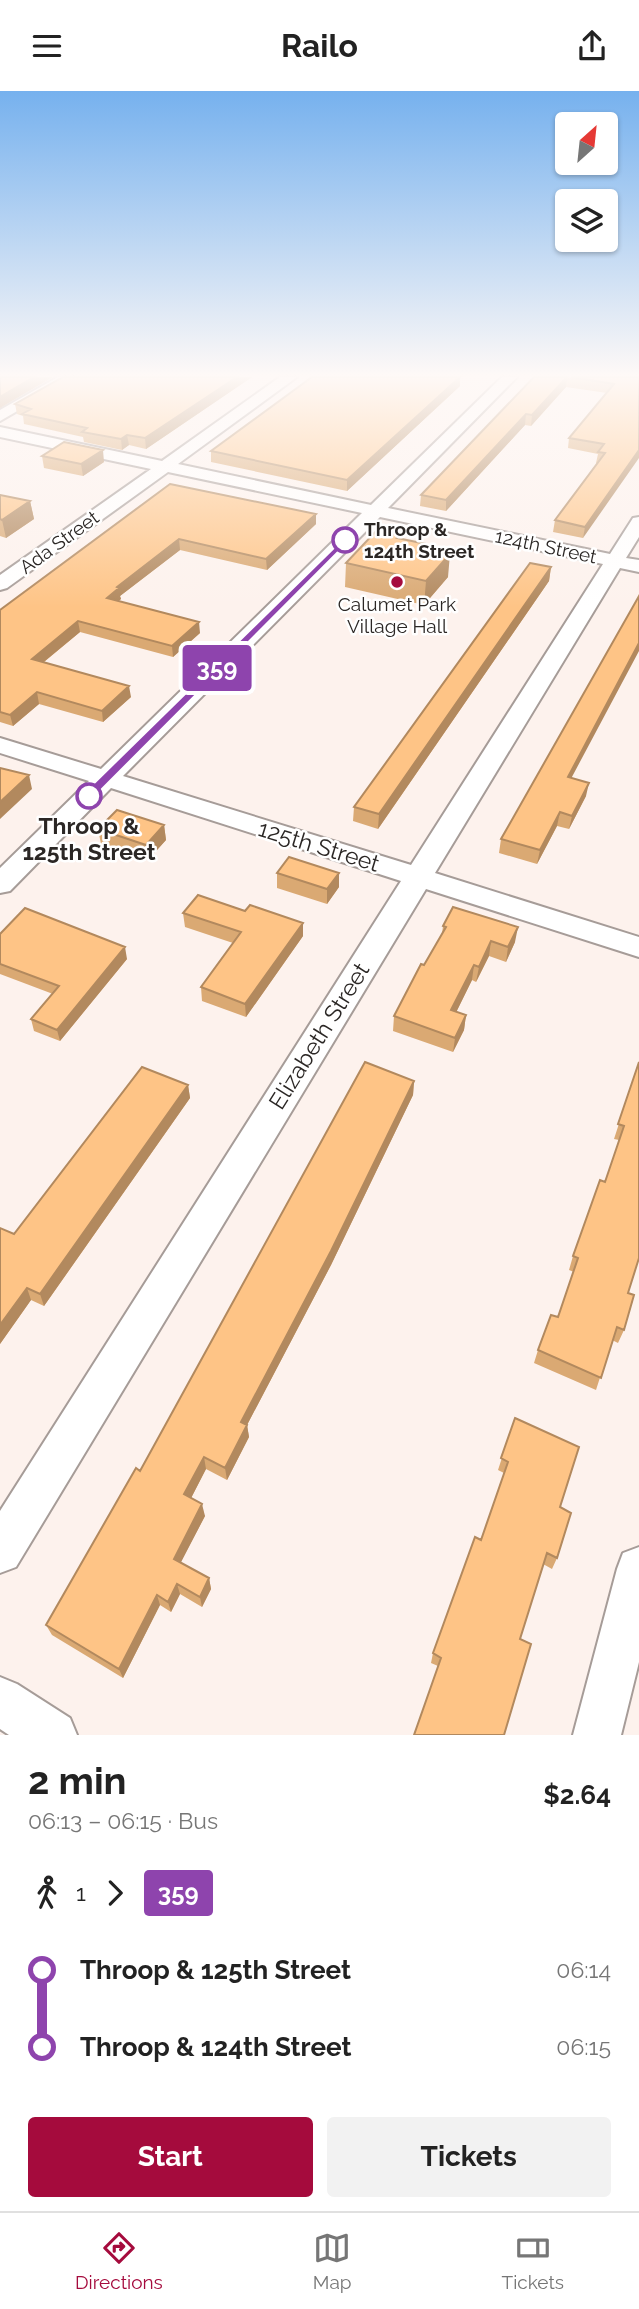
<!DOCTYPE html>
<meta charset="utf-8">
<style>
:root{--surface:#fff;--page:#f2f2f2;--text:#222;--muted:#767676;--line:#e0e0e0;--accent:#a50b3d}
body{margin:0;font-family:Raleway,sans-serif;background:var(--page);color:var(--text);height:100vh;display:flex;flex-direction:column;font-size:26px;white-space:nowrap}
*{box-sizing:border-box;margin:0}
p{font-size:23px;color:var(--muted)}
.icon{flex:none;width:38px;height:38px;fill:none;stroke:currentColor;stroke-width:2;stroke-linecap:round;stroke-linejoin:round}
.map{position:relative;height:1644px;overflow:hidden}
.drawer{display:flex;flex-direction:column;background:var(--surface);flex:1}
.drawer>*{flex:none}
.badge{padding:0 14px;border-radius:5px;font-size:24px;line-height:46px}
.needle{width:46px;rotate:27deg}
.buttons{position:absolute;left:555px;top:21px;display:grid;gap:14px}
.buttons a{display:grid;place-items:center;width:63px;height:63px;border-radius:7px;background:var(--surface);box-shadow:0 2px 5px #0004;font-size:35px}
.map>.badge{position:absolute;translate:-50% -50%;box-shadow:0 0 0 4px #fff}
.legs{display:flex;align-items:center;gap:10px;height:77px;padding:0 28px;font-size:23px}
.legs p{margin-inline-start:auto}
.head{display:flex;align-items:center;justify-content:space-between;height:119px;padding:0 28px}
h1{font-size:38px;font-weight:700;line-height:52px}
.action{display:flex;gap:14px;margin-top:auto;padding:14px 28px}
.action a{flex:1;height:80px;border-radius:7px;background:var(--accent);color:#fff;font-size:28px;font-weight:700;line-height:80px;text-align:center}
.action a+a{background:var(--page);color:var(--text)}
ul{padding:0 28px;list-style:none}
li{display:flex;align-items:center;gap:24px;height:77px;font-size:26px}
li i{display:grid;place-items:center;width:10px;height:100%;margin:0 9px;background:currentColor}
li i::after{content:'';width:18px;height:18px;margin:-9px;border:5px solid;border-radius:50%;background:var(--surface)}
li p{margin-inline-start:auto}
li:first-child i{background:linear-gradient(#0000 50%,currentColor 0)}
li:last-child i{background:linear-gradient(currentColor 50%,#0000 0)}
header{display:flex;justify-content:space-between;align-items:center;height:91px;padding:0 28px;background:var(--surface);font-size:32px;font-weight:700}
.tab-bar{display:flex;justify-content:space-around;align-items:center;height:98px;border-top:2px solid var(--line);background:var(--surface);font-size:19px;color:var(--muted)}
.tab-bar a{display:grid;justify-items:center;gap:4px}
.tab-bar .current{color:var(--accent)}
.map>svg:first-child{display:block}
.lines{fill:none;stroke-linecap:round;stroke-linejoin:round}
.minor-casing{stroke:#a69c98;stroke-width:4}
.minor{fill:#fff;fill-rule:evenodd}
.wall{fill:#daa973}
.shaded-wall{fill:#b2895e}
.building{fill:#fec486;stroke:#b2895e;stroke-width:2}
.line-1{fill:#8e44ad;stroke:#fff;stroke-width:2}
.stop-1-dot{fill:#fff;stroke:#8e44ad;stroke-width:3.5}
.poi-dot{fill:#a50b3d;stroke:#fff;stroke-width:2.5}
.labels{text-anchor:middle;stroke-width:5;stroke-linejoin:round;paint-order:stroke}
.far-stop-label{font-size:19px;font-weight:bold;fill:#2b2725;stroke:#fff;text-anchor:start}
.far-street-label{font-size:19px;fill:#2b2725;stroke:#fff}
.far-poi-label{font-size:19px;fill:#2b2725;stroke:#fff}
.stop-label{font-size:23px;font-weight:bold;fill:#2b2725;stroke:#fff}
.street-label{font-size:23px;fill:#2b2725;stroke:#fff}
</style>
<header><svg class="icon" aria-label="menu" viewBox="0 0 24 24"><path d="M4 6h16M4 12h16M4 18h16"/></svg>Railo<svg class="icon" aria-label="share" viewBox="0 0 24 24"><path d="M12 15V3M7 8l5-5 5 5M5 13v7h14v-7"/></svg></header>
<div class="map">
<svg width="639" height="1644" viewBox="0 0 639 1644">
<rect width="100%" height="100%" fill="#fdf2ed"/>
<g class="lines">
<g class="minor-casing">
<path id="minor" d="M 58,286 L 76,286 L 0,330 L 0,319 Z
M 280,286 L 297,286 L 178,373 L 371,414 L 502,286 L 517,286 L 388,417 L 610,463 L 633,427 L 639,426 L 639,446 L 626,467 L 639,469 L 639,481 L 620,477 L 435,782 L 639,846 L 639,866 L 426,798 L 16,1476 L 0,1482 L 0,1420 L 401,790 L 111,697 L 10,800 L 0,802 L 0,777 L 89,690 L 0,662 L 0,647 L 101,678 L 362,422 L 168,381 L 7,497 L 0,499 L 0,484 L 151,378 L 0,346 L 0,336 L 162,370 ZM 380,426 L 603,473 L 411,774 L 123,685 Z
M 639,1456 L 639,1571 L 621,1644 L 573,1644 L 617,1478 L 623,1462 Z
M 0,1586 L 17,1593 L 70,1627 L 77,1644 L 9,1644 L 0,1638 Z"/>
</g>
<use href="#minor" class="minor"/>
</g>
<path class="wall" d="M 63,286 L 252,286 L 146,358 L 129,354 L 122,359 L 84,351 L 83,346 L 24,333 L 23,325 L 17,323 L 15,313 Z
M 460,286 L 460,295 L 347,400 L 211,371 L 211,360 Z
M 534,286 L 639,286 L 583,447 L 553,441 L 555,429 L 597,372 L 596,372 L 598,363 L 568,357 L 569,347 L 607,302 L 566,296 L 531,335 L 525,334 L 446,420 L 420,415 L 421,404 Z
M 42,365 L 104,371 L 83,385 L 44,377 Z
M 170,393 L 316,423 L 316,433 L 267,479 L 180,459 L 120,505 L 121,508 L 118,510 L 200,542 L 173,566 L 80,541 L 44,571 L 131,606 L 103,631 L 39,613 L 13,635 L 0,631 L 0,519 Z
M 0,404 L 30,410 L 34,428 L 6,447 L 0,445 Z
M 400,447 L 426,457 L 448,486 L 424,514 L 345,496 L 346,472 Z
M 551,476 L 549,490 L 378,738 L 353,730 L 354,716 Z
M 572,687 L 586,705 L 569,738 L 557,735 L 537,773 L 499,762 L 501,748 Z
M 164,734 L 166,749 L 148,769 L 101,753 L 98,738 Z
M 277,782 L 339,782 L 339,796 L 327,813 L 277,797 Z
M 245,820 L 303,832 L 303,845 L 246,926 L 202,910 L 201,896 L 233,852 L 185,836 L 183,822 Z
M 443,835 L 515,851 L 506,871 L 489,865 L 476,891 L 472,889 L 456,921 L 466,924 L 464,939 L 453,961 L 393,940 L 394,925 L 442,843 Z
M 0,843 L 127,868 L 60,950 L 34,940 L 31,928 L 53,903 L 0,883 Z
M 639,971 L 628,1202 L 624,1239 L 618,1252 L 612,1249 L 596,1299 L 534,1272 L 538,1259 L 558,1226 L 574,1181 L 569,1179 L 573,1165 L 605,1091 L 619,1049 L 614,1048 Z
M 414,990 L 413,1004 L 331,1174 L 247,1334 L 249,1346 L 227,1389 L 206,1378 L 191,1407 L 205,1425 L 180,1472 L 209,1487 L 211,1498 L 202,1516 L 180,1503 L 171,1521 L 160,1514 L 123,1587 L 52,1544 L 46,1534 L 140,1380 Z
M 188,994 L 190,1007 L 44,1215 L 31,1209 L 0,1253 L 14,1143 Z
M 515,1327 L 560,1416 L 557,1467 L 552,1478 L 543,1473 L 438,1575 L 431,1572 L 433,1562 L 481,1449 L 504,1382 L 498,1379 Z"/>
<path class="shaded-wall" d="M 34,286 L 53,286 L 0,317 L 0,306 Z
M 237,286 L 252,286 L 146,358 L 145,347 Z
M 460,286 L 460,295 L 347,400 L 347,389 Z
M 567,286 L 566,296 L 531,335 L 532,324 Z
M 526,323 L 525,334 L 446,420 L 446,409 Z
M 127,344 L 129,354 L 122,359 L 121,348 Z
M 103,359 L 104,371 L 83,385 L 81,373 Z
M 639,359 L 639,367 L 583,447 L 585,436 Z
M 30,410 L 34,428 L 6,447 L 2,429 Z
M 316,423 L 316,433 L 267,479 L 266,468 Z
M 179,448 L 180,459 L 120,505 L 121,508 L 109,518 L 107,507 L 117,496 Z
M 450,463 L 448,486 L 424,514 L 426,490 Z
M 551,476 L 549,490 L 378,738 L 379,723 Z
M 78,530 L 80,541 L 34,579 L 32,568 Z
M 199,531 L 200,542 L 173,566 L 172,555 Z
M 639,552 L 639,560 L 565,699 L 568,686 Z
M 129,595 L 131,606 L 103,631 L 102,620 Z
M 37,601 L 39,613 L 13,635 L 10,624 Z
M 29,684 L 32,698 L 0,728 L 0,711 Z
M 589,692 L 586,705 L 569,738 L 572,725 Z
M 560,721 L 557,735 L 537,773 L 540,759 Z
M 164,734 L 166,749 L 148,769 L 146,754 Z
M 339,782 L 339,796 L 327,813 L 327,798 Z
M 303,832 L 303,845 L 246,926 L 245,913 Z
M 518,836 L 515,851 L 506,871 L 508,856 Z
M 491,850 L 489,865 L 476,891 L 479,876 Z
M 125,856 L 127,868 L 60,950 L 57,939 Z
M 474,874 L 472,889 L 450,934 L 451,919 Z
M 466,924 L 464,939 L 453,961 L 455,947 Z
M 414,990 L 413,1004 L 331,1174 L 247,1334 L 249,1346 L 227,1389 L 225,1377 L 241,1331 Z
M 188,994 L 190,1007 L 44,1215 L 40,1203 Z
M 27,1197 L 31,1209 L 0,1253 L 0,1234 Z
M 204,1366 L 206,1378 L 187,1415 L 184,1403 Z
M 202,1413 L 205,1425 L 177,1479 L 174,1468 Z
M 209,1487 L 211,1498 L 202,1516 L 200,1506 Z
M 177,1493 L 180,1503 L 171,1521 L 168,1511 Z
M 157,1504 L 160,1514 L 123,1587 L 119,1578 Z"/>
<path class="building" d="M 0,286 L 34,286 L 0,306 Z
M 63,286 L 237,286 L 145,347 L 127,344 L 121,348 L 82,341 L 87,337 L 22,323 L 31,318 L 15,313 Z
M 312,286 L 460,286 L 347,389 L 211,360 Z
M 534,286 L 567,286 L 532,324 L 526,323 L 446,409 L 421,404 Z
M 571,286 L 639,286 L 639,359 L 585,436 L 555,429 L 605,362 L 598,361 L 604,353 L 569,347 L 614,293 Z
M 64,351 L 103,359 L 81,373 L 42,365 Z
M 170,393 L 316,423 L 266,468 L 179,448 L 117,496 L 119,497 L 107,507 L 199,531 L 172,555 L 78,530 L 32,568 L 129,595 L 102,620 L 37,601 L 10,624 L 0,621 L 0,519 Z
M 0,404 L 30,410 L 2,429 L 0,428 Z
M 377,439 L 400,444 L 397,447 L 426,453 L 423,457 L 450,463 L 426,490 L 346,472 Z
M 530,472 L 551,476 L 379,723 L 354,716 Z
M 639,505 L 639,552 L 568,686 L 589,692 L 572,725 L 560,721 L 540,759 L 501,748 Z
M 0,677 L 29,684 L 0,711 Z
M 117,719 L 164,734 L 146,754 L 98,738 Z
M 289,766 L 339,782 L 327,798 L 277,782 Z
M 198,804 L 245,820 L 250,814 L 303,832 L 245,913 L 201,896 L 241,841 L 183,822 Z
M 453,816 L 518,836 L 508,856 L 491,850 L 479,876 L 474,874 L 451,919 L 466,924 L 455,947 L 394,925 L 421,873 L 424,874 L 446,836 L 443,835 Z
M 25,817 L 125,856 L 57,939 L 31,928 L 59,895 L 0,873 L 0,843 Z
M 365,971 L 414,990 L 331,1160 L 241,1331 L 247,1334 L 225,1377 L 204,1366 L 184,1403 L 202,1413 L 174,1468 L 209,1487 L 200,1506 L 177,1493 L 168,1511 L 157,1504 L 119,1578 L 46,1534 L 136,1377 L 140,1380 Z
M 639,971 L 639,1167 L 628,1202 L 634,1204 L 624,1239 L 617,1236 L 601,1287 L 538,1259 L 551,1224 L 558,1226 L 578,1167 L 573,1165 L 600,1089 L 605,1091 L 624,1035 L 618,1033 Z
M 142,976 L 188,994 L 40,1203 L 27,1197 L 0,1234 L 0,1137 L 14,1143 Z
M 515,1327 L 579,1356 L 560,1416 L 571,1422 L 557,1467 L 547,1462 L 520,1548 L 531,1553 L 504,1644 L 414,1644 L 441,1567 L 433,1562 L 475,1446 L 481,1449 L 508,1371 L 501,1367 Z"/>
<linearGradient id="sky" x2="0" y2="1"><stop stop-color="#76b1ee"/><stop offset="0.55" stop-color="#fef9f7"/><stop offset="1" stop-color="#fef9f7" stop-opacity="0"/></linearGradient>
<rect width="639" height="516" fill="url(#sky)"/>
<path class="line-1" d="M 345,446 L 350,449 L 348,451 L 93,707 L 84,707 L 84,702 Z"/>
<g class="stop-1-dot">
<circle cx="345" cy="449" r="12"/>
<circle cx="89" cy="705" r="12"/>
</g>
<circle class="poi-dot" cx="397" cy="491" r="7"/>
<g class="labels">
<g class="far-stop-label">
<text x="364" y="445">Throop &amp;<tspan x="364" dy="22">124th Street</tspan></text>
</g>
<g class="far-street-label">
<text transform="translate(59 451) rotate(-36)" y="7">Ada Street</text>
<text transform="translate(546 455) rotate(12)" y="7">124th Street</text>
</g>
<g class="far-poi-label">
<text x="397" y="520">Calumet Park<tspan x="397" dy="22">Village Hall</tspan></text>
</g>
<g class="stop-label">
<text x="89" y="743">Throop &amp;<tspan x="89" dy="26">125th Street</tspan></text>
</g>
<g class="street-label">
<text transform="translate(319 755) rotate(17)" y="8">125th Street</text>
<text transform="translate(319 945) rotate(-58)" y="8">Elizabeth Street</text>
</g>
</g>
</svg>
<div class="buttons">
<a><svg class="needle" viewBox="-14 -14 28 28"><path d="M0-13l5 13h-10z" fill="#e53935"/><path d="M0 13l5-13h-10z" fill="#767676"/></svg></a>
<a><svg class="icon" aria-label="layers" viewBox="0 0 24 24"><path d="M12 4l9 5-9 5-9-5zM3 14l9 5 9-5"/></svg></a>
</div>
<b class="badge" style="left:217px;top:577px;background:#8e44ad;color:#fff">359</b>
</div>
<section class="drawer">
<div class="head"><div><h1>2 min</h1><p>06:13 – 06:15 · Bus</p></div><b>$2.64</b></div>
<div class="legs"><svg class="icon" aria-label="walk" viewBox="0 0 24 24"><circle cx="13" cy="4" r="2"/><path d="M13 8l-2 6 4 7M11 14l-3 7M7 12l3-4h3l4 4"/></svg>1<svg class="icon" aria-label="forward" viewBox="0 0 24 24"><path d="M9 5l7 7-7 7"/></svg><b class="badge" style="background:#8e44ad;color:#fff">359</b></div>
<ul>
<li><i style="color:#8e44ad"></i><b>Throop &amp; 125th Street</b><p>06:14</p></li>
<li><i style="color:#8e44ad"></i><b>Throop &amp; 124th Street</b><p>06:15</p></li>
</ul>
<div class="action"><a>Start</a><a>Tickets</a></div>
</section>
<nav class="tab-bar">
<a class="current"><svg class="icon" aria-label="directions" viewBox="0 0 24 24"><path d="M12 3l9 9-9 9-9-9zM9 14v-3h6M13 9l2 2-2 2"/></svg>Directions</a>
<a><svg class="icon" aria-label="map" viewBox="0 0 24 24"><path d="M3 6l6-2 6 2 6-2v14l-6 2-6-2-6 2zM9 4v14M15 6v14"/></svg>Map</a>
<a><svg class="icon" aria-label="tickets" viewBox="0 0 24 24"><path d="M3 7h18v10H3zM15 7v10"/></svg>Tickets</a>
</nav>
